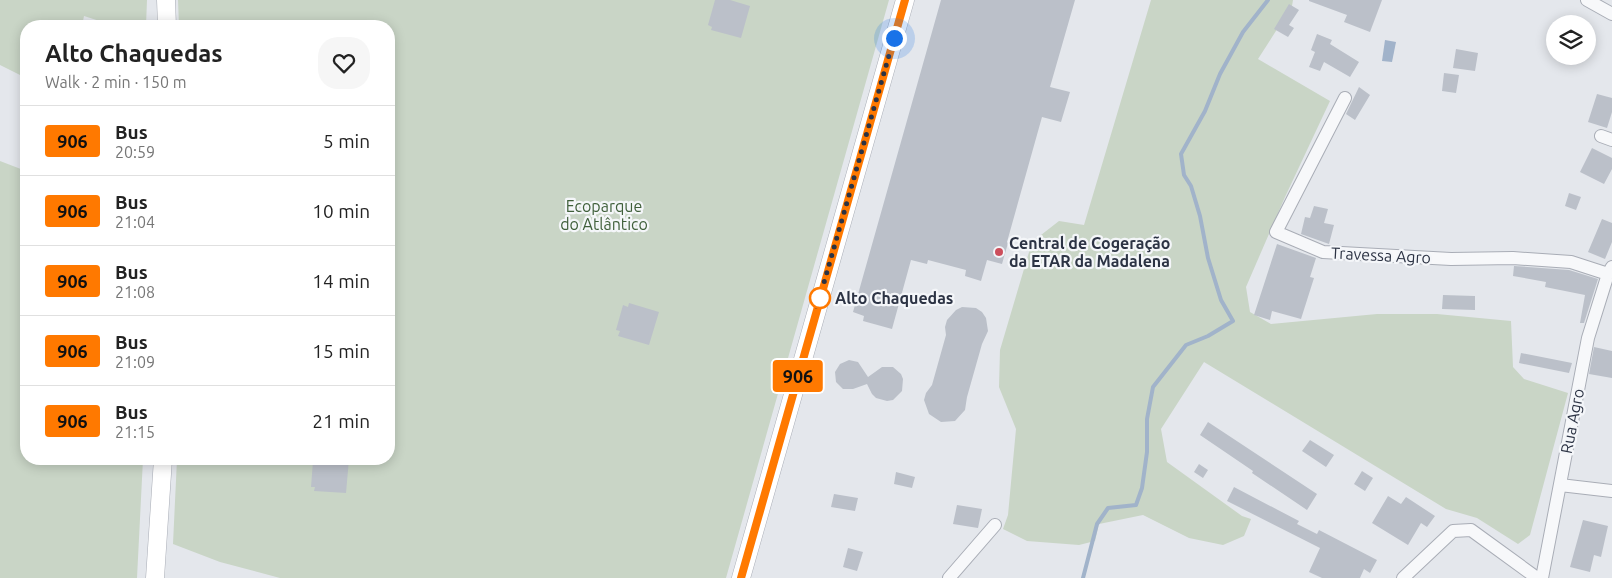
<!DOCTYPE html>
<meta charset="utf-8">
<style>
:root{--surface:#fff;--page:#f6f6f6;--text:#222;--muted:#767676;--line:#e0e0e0}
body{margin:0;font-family:Ubuntu,sans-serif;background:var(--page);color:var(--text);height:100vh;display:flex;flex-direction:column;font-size:19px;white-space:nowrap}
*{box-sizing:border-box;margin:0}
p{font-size:16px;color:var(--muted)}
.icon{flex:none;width:28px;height:28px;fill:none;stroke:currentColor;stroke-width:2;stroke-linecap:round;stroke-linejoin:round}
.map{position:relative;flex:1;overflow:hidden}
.details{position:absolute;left:20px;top:20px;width:375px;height:445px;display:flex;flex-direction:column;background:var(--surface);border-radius:20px;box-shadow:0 2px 12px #0003}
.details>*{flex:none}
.badge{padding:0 10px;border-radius:4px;font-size:18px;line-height:32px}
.tools{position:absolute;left:1546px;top:15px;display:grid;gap:10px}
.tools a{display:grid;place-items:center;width:50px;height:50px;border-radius:50%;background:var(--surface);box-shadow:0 2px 12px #0003;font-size:25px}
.you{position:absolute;width:25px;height:25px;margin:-12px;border:4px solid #fff;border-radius:50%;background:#1a73e8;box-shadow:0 0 0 8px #1a73e833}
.map>.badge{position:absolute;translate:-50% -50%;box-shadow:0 0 0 2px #fff}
.round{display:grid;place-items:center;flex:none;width:52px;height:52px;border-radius:20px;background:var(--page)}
.headline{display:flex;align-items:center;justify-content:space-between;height:85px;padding:0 25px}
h1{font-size:24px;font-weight:600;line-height:38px}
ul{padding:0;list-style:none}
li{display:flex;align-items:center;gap:15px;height:70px;padding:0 25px;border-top:1px solid var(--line)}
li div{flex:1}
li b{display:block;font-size:19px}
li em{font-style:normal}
li .badge{min-width:55px;font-weight:700;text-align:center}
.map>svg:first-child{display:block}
.green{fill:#c9d5c6}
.water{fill:#a1b3ca}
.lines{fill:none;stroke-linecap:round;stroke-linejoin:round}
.stream{stroke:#a1b3ca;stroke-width:4}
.building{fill:#bbc0c9}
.street-casing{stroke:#a9adb6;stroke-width:14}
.secondary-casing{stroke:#a9adb6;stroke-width:19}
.street{stroke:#f7f8fa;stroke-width:12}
.secondary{stroke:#fff;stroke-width:18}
.line-casing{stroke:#fff;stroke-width:11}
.line{stroke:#ff7900;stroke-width:8}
.walk{stroke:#2c3344;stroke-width:5;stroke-dasharray:0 9}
.poi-dot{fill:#cc4e5b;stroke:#f4f6f9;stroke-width:2}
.stop-dot{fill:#fff;stroke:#ff7900;stroke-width:2.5}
.labels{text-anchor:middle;stroke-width:4.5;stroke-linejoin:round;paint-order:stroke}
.park-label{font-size:16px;fill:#3f5f3a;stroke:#f4f6f9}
.poi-label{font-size:16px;font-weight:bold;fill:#2c3344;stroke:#f4f6f9;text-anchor:start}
.street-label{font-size:16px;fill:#2c3344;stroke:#f4f6f9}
.stop-label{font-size:16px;font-weight:bold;fill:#2c3344;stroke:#f4f6f9;text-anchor:start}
</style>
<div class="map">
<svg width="1612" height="578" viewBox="0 0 1612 578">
<rect width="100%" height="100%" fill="#e4e7ec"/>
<path class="green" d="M 0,0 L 147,0 L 146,26 L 115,26 L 84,16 L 82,26 L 26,26 L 26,78 L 0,65 Z
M 178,0 L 889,0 L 726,578 L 280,578 L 220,562 L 173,544 L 177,459 L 389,459 L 389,26 L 179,26 Z
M 1151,0 L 1293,0 L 1292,6 L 1258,59 L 1330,101 L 1285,197 L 1246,287 L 1250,312 L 1271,324 L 1377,314 L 1437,314 L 1511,321 L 1513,367 L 1524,379 L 1568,393 L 1530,535 L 1518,544 L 1477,518 L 1446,509 L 1204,362 L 1161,429 L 1167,462 L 1242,516 L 1251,519 L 1244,536 L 1223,545 L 1189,538 L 1143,515 L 1099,524 L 1095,541 L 1079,545 L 1027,541 L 1003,529 L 1008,515 L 1016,429 L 999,387 L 1000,350 L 1032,242 L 1059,221 L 1084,225 Z
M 0,161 L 26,171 L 26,459 L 143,459 L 137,578 L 0,578 Z"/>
<path class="water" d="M 1385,40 L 1396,42 L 1392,62 L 1382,61 Z"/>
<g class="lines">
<path class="stream" d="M 1083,578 L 1097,524 L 1108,508 L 1136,505 L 1142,488 L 1147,452 L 1147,419 L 1153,387 L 1186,345 L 1208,336 L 1233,321 L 1221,300 L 1208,258 L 1200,216 L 1191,186 L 1184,175 L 1181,154 L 1205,111 L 1220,74 L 1243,32 L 1268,0"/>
</g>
<path class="building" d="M 715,0 L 730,0 L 750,6 L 741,38 L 711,30 L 712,27 L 708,25 Z
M 941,0 L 1075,0 L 1050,87 L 1070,92 L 1061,122 L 1042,117 L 1007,242 L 1008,243 L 1002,264 L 987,260 L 981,281 L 965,276 L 966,270 L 928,260 L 927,264 L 911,260 L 892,329 L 863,321 L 864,316 L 853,312 Z
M 1309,0 L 1382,0 L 1370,32 L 1344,22 L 1347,15 L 1309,1 Z
M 1289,4 L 1299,10 L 1289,25 L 1294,28 L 1288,37 L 1274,29 Z
M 1317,34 L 1332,40 L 1330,44 L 1359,62 L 1350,77 L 1324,62 L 1320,71 L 1309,67 L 1315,52 L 1311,50 Z
M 1456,49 L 1478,53 L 1475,71 L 1453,68 Z
M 1444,73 L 1459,75 L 1456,93 L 1442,91 Z
M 1359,87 L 1370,95 L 1355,120 L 1346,114 Z
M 1597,94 L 1612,98 L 1612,112 L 1607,128 L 1588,122 Z
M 1592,148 L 1612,158 L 1612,169 L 1604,184 L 1580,172 Z
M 1569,193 L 1581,197 L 1576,210 L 1565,206 Z
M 1314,206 L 1328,209 L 1324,223 L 1334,225 L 1329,244 L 1301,234 L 1305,217 L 1310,218 Z
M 1602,219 L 1612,223 L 1612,242 L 1605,259 L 1588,252 Z
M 1277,244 L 1316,258 L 1310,277 L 1314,278 L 1301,319 L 1272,311 L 1270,320 L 1254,315 Z
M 1514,266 L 1569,270 L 1598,279 L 1584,323 L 1580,323 L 1585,295 L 1545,287 L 1546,282 L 1513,276 Z
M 1443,295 L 1475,296 L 1475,310 L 1442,309 Z
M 629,303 L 659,312 L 649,345 L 618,336 L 620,331 L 616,330 L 623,305 L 628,307 Z
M 962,307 L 976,308 L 982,312 L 986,318 L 988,331 L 982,344 L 967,397 L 965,410 L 955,421 L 941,422 L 929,414 L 924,400 L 926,393 L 932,385 L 946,335 L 945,327 L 947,320 L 956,310 Z
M 1594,347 L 1612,351 L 1612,378 L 1589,374 Z
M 1521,353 L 1572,363 L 1569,373 L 1519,363 Z
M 849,360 L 858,362 L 868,377 L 882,367 L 893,367 L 901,374 L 903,379 L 902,391 L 893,400 L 887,401 L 876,398 L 872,394 L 867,384 L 853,389 L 843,389 L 836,382 L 835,372 L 840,364 Z
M 1208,422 L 1317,494 L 1307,510 L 1252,473 L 1253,471 L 1200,435 Z
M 1310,440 L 1334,455 L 1326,467 L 1302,451 Z
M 317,459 L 349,459 L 346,493 L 314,491 L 315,487 L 311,487 L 313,461 L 316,461 Z
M 1199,464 L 1208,470 L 1203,478 L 1194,472 Z
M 1362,471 L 1373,478 L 1365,491 L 1354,484 Z
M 896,472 L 915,477 L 912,488 L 894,484 Z
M 1234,487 L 1299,521 L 1297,524 L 1317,534 L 1319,530 L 1377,560 L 1370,573 L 1364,569 L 1360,578 L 1322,578 L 1309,572 L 1320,548 L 1227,501 Z
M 834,494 L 858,498 L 855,511 L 831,507 Z
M 1388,496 L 1401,504 L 1406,497 L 1435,516 L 1427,527 L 1421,523 L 1408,545 L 1372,523 Z
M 957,505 L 982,509 L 978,528 L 953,524 Z
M 1583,520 L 1608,526 L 1601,557 L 1594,555 L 1590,572 L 1570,567 Z
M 848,548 L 863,552 L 857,571 L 843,567 Z"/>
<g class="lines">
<g class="street-casing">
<path id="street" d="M 1587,0 L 1612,14
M 1345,98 L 1276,232 L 1323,252 L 1451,259 L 1513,258 L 1571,262 L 1608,274
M 1601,136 L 1612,140
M 1560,485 L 1612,491
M 949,578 L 995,525
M 1403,578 L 1453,531 L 1471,530 L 1537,578
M 1542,578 L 1588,338 L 1608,274 L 1612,267"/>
</g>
<g class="secondary-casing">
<path id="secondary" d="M 166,0 L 167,26
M 155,578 L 163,459
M 741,578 L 905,0"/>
</g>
<use href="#street" class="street"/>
<use href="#secondary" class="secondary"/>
</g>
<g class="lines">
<g class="line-casing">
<path id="line" d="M 741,578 L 905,0"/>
</g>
<use href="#line" class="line"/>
<path class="walk" d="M 820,298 L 817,307 L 894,38"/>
</g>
<circle class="poi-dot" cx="999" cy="252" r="5"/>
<circle class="stop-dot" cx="820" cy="298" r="10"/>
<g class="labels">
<g class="park-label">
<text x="604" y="212">Ecoparque<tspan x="604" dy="18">do Atlântico</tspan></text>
</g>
<g class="poi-label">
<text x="1009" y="249">Central de Cogeração<tspan x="1009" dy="18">da ETAR da Madalena</tspan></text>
</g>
<g class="street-label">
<text transform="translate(1381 255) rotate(3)" y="6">Travessa Agro</text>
<text transform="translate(1572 421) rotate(-79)" y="6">Rua Agro</text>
</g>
<g class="stop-label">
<text x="835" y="304">Alto Chaquedas</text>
</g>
</g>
</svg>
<div class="tools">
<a><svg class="icon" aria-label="layers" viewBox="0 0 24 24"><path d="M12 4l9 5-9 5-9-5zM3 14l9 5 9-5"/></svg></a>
</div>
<div class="you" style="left:894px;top:38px"></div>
<b class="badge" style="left:798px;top:376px;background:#ff7900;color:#111">906</b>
<section class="details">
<div class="headline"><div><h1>Alto Chaquedas</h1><p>Walk · 2 min · 150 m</p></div><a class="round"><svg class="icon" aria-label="heart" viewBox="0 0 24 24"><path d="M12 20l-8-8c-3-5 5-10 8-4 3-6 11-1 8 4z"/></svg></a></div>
<ul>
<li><span class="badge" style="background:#ff7900;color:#111">906</span><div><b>Bus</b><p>20:59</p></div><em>5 min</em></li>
<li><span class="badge" style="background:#ff7900;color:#111">906</span><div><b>Bus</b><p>21:04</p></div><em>10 min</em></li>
<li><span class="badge" style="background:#ff7900;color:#111">906</span><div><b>Bus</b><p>21:08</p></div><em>14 min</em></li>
<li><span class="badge" style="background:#ff7900;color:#111">906</span><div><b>Bus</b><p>21:09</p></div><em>15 min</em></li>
<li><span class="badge" style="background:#ff7900;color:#111">906</span><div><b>Bus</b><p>21:15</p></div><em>21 min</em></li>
</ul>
</section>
</div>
